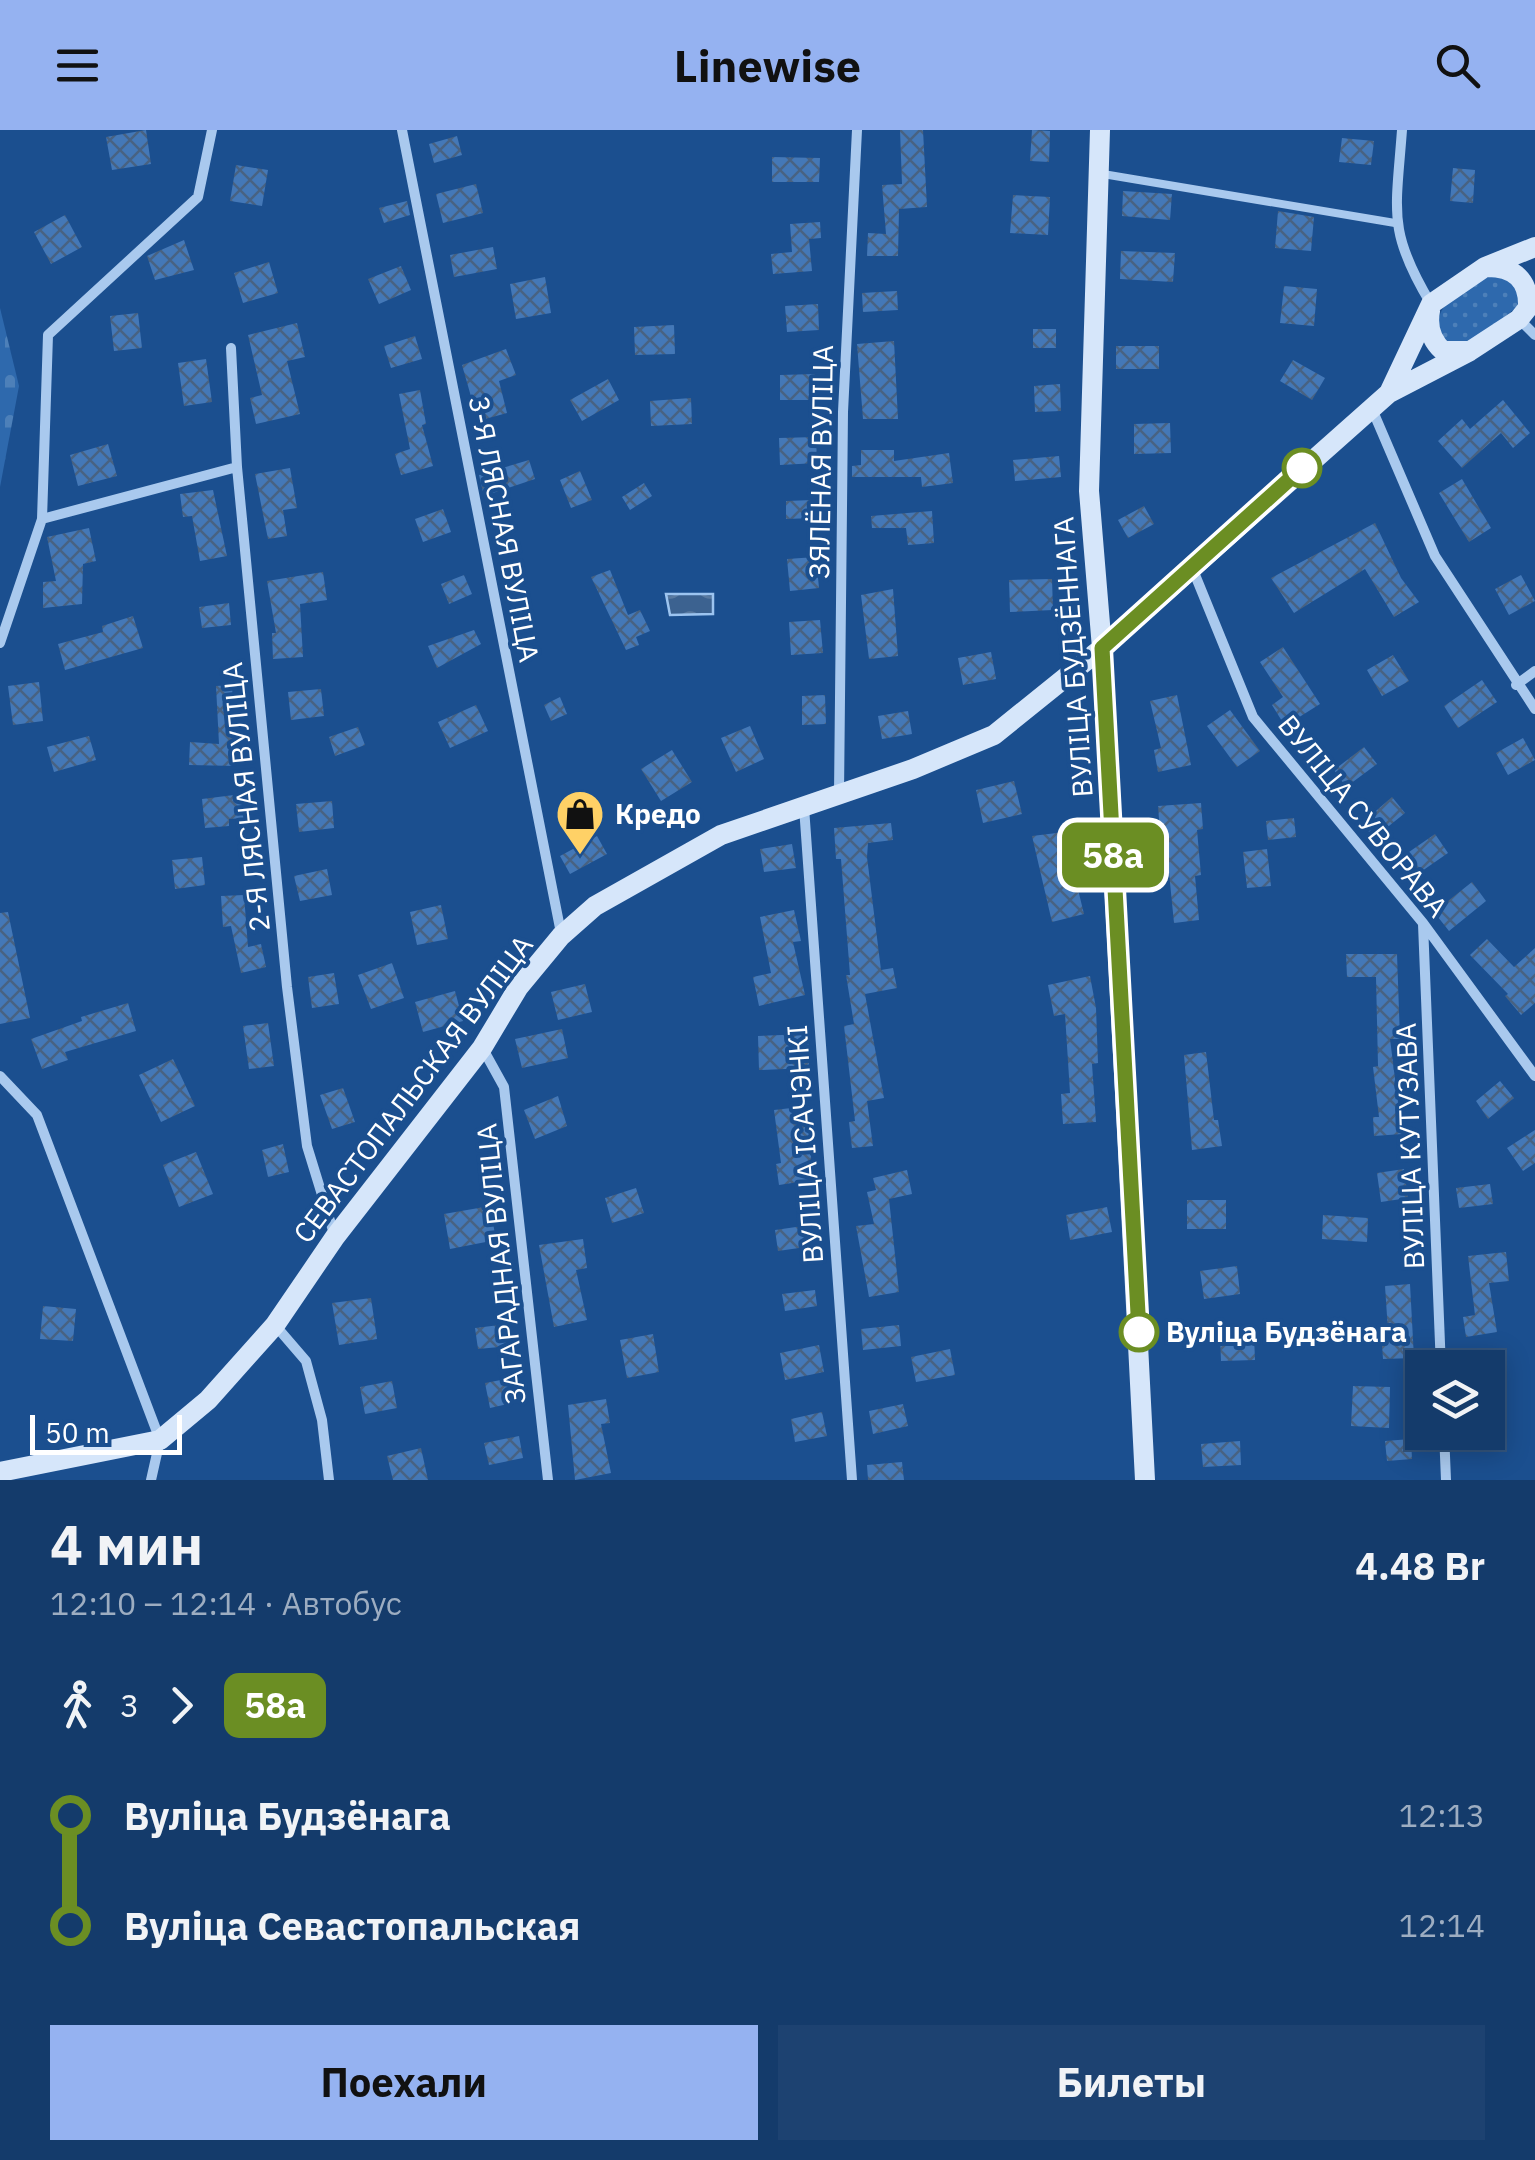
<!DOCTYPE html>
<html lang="ru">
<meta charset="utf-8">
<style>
:root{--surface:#143b6b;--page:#1d4271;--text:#f1f3f6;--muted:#9dadc1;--line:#33557e;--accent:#95b2f1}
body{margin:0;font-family:"IBM Plex Sans",sans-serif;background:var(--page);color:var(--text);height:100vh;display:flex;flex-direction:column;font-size:38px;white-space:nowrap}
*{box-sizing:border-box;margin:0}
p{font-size:32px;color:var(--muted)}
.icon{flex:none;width:55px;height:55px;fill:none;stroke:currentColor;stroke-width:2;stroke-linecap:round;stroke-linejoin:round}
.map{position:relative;height:1350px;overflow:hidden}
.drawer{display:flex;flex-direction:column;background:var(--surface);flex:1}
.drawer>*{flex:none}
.badge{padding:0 20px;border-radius:15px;font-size:35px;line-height:65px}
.fabs{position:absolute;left:1405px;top:1220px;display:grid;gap:20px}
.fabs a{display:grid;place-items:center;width:100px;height:100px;border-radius:0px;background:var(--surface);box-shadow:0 5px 25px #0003,0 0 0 2px var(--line);font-size:50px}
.scale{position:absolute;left:30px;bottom:25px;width:152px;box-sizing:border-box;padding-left:10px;border:5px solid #fff;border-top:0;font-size:28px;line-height:35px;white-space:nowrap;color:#fff;-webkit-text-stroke:8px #1b4f8f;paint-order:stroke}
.map>.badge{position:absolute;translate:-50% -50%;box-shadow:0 0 0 5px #fff}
.legs{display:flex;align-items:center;gap:15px;height:110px;padding:0 50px;font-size:32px}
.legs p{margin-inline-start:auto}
.headline{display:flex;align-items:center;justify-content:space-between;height:170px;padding:0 50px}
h1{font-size:55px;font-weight:700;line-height:75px}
.action{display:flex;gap:20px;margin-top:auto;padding:20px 50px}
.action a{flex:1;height:115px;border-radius:0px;background:var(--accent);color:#111;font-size:40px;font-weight:700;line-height:115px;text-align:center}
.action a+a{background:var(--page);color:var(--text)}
ul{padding:0 50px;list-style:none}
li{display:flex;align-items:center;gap:35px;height:110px;font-size:38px}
li i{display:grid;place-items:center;width:15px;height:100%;margin:0 12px;background:currentColor}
li i::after{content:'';width:25px;height:25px;margin:-12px;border:8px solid;border-radius:50%;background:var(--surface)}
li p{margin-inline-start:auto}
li:first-child i{background:linear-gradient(#0000 50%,currentColor 0)}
li:last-child i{background:linear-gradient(currentColor 50%,#0000 0)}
header{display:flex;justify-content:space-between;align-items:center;height:130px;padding:0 50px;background:var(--accent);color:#111;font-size:45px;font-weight:700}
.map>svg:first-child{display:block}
.grass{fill:url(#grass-dots)}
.cemetery{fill:url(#cemetery-stones)}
.water{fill:url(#water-waves);stroke:#9cc4f0;stroke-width:2.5}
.building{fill:url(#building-cross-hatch)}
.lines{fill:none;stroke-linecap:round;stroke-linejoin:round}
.lane{stroke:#a9c9ee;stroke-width:8}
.street{stroke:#a9c9ee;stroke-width:10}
.secondary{stroke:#d6e6fa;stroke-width:20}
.line-1-casing{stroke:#fff;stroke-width:22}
.line-1{stroke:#6b8e23;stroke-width:15}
.stop-1-dot{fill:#fff;stroke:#6b8e23;stroke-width:5}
.labels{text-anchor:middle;stroke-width:8;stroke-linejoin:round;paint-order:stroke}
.street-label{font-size:28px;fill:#fff;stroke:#1b4f8f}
.poi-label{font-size:28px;font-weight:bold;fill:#fff;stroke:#1b4f8f;text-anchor:start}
.stop-label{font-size:28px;font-weight:bold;fill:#fff;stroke:#1b4f8f;text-anchor:start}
</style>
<header><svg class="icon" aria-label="menu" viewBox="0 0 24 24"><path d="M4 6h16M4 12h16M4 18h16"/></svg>Linewise<svg class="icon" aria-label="search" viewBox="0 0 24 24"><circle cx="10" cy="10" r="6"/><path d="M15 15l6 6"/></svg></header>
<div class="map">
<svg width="1535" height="1350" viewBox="0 0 1535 1350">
<defs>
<pattern id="grass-dots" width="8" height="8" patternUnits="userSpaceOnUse" patternTransform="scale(2.5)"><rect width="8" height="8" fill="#2e69ad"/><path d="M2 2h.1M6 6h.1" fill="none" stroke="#4d80b9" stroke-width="1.8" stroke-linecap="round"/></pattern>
<pattern id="cemetery-stones" width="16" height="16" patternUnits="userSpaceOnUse" patternTransform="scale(2.5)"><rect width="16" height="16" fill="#2e69ad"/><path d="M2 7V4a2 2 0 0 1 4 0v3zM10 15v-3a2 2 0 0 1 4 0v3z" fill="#4d80b9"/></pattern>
<pattern id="water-waves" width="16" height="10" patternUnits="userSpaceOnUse" patternTransform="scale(2.5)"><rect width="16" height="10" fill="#3c6290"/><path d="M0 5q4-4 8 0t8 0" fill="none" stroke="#597aa1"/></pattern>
<pattern id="building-cross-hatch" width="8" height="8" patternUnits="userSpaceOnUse" patternTransform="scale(2.5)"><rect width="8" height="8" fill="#4478b7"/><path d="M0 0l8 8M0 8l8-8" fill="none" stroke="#486282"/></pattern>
</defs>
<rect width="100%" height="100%" fill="#1b4f8f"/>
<path class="grass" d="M 1501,144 L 1516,153 L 1519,175 L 1476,211 L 1448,212 C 1416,181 1473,148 1501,144 Z"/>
<path class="cemetery" d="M 0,178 L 19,256 L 0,357 Z"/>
<path class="water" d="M 666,464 L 713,464 L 713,484 L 670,485 Z"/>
<path class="building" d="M 146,0 L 151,34 L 112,40 L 106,7 Z
M 900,0 L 923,0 L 927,77 L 899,79 L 898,126 L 867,126 L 868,103 L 886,104 L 882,55 L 902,54 Z
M 1032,0 L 1050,1 L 1049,32 L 1030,31 Z
M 457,6 L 462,25 L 434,33 L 429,14 Z
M 1342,8 L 1374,11 L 1371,35 L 1339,32 Z
M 772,27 L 820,28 L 819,52 L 772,52 Z
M 236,35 L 268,40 L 262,76 L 230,71 Z
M 1453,38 L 1475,40 L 1473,73 L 1450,71 Z
M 476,54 L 483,83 L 443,93 L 436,64 Z
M 1123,61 L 1172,64 L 1170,90 L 1122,86 Z
M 1013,65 L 1050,67 L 1048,105 L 1010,103 Z
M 407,71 L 410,85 L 384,93 L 379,78 Z
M 1278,81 L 1314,87 L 1311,121 L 1275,118 Z
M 65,85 L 82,117 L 51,134 L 34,102 Z
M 820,92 L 821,108 L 809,109 L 812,141 L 773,144 L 771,124 L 792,122 L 790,94 Z
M 184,110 L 194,140 L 155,150 L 147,126 Z
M 493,117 L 497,139 L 454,147 L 450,125 Z
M 1121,121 L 1175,123 L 1173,152 L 1120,149 Z
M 269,132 L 278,163 L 243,173 L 234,143 Z
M 401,136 L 411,160 L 379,174 L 368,149 Z
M 545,147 L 551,183 L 516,189 L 510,154 Z
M 1284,156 L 1317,159 L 1314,196 L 1280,193 Z
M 897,161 L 898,180 L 863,182 L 862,163 Z
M 818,174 L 819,200 L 787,202 L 785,176 Z
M 138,183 L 142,218 L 114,221 L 110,186 Z
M 297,193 L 305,227 L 287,231 L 300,284 L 256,294 L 250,268 L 262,265 L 248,205 Z
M 674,195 L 675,224 L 635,225 L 634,197 Z
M 1033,199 L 1056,199 L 1056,218 L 1033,218 Z
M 415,206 L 422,229 L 391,238 L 384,216 Z
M 894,211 L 898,289 L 863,289 L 857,214 Z
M 1116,216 L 1159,216 L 1159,239 L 1116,239 Z
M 506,219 L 516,245 L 499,251 L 507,283 L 478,291 L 462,235 Z
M 206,229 L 212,272 L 184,276 L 178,233 Z
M 1293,230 L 1325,248 L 1312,270 L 1280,251 Z
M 815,244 L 816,270 L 780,270 L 780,245 Z
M 608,249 L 619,270 L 582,291 L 570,270 Z
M 1060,254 L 1061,281 L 1035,282 L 1034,256 Z
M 420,260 L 426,294 L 422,295 L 433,336 L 401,345 L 395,324 L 410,319 L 399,264 Z
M 691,268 L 692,294 L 651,296 L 650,271 Z
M 1503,270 L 1530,303 L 1513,318 L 1501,303 L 1462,338 L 1438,311 L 1462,289 L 1470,299 Z
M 1170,293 L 1171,323 L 1134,324 L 1134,294 Z
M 816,307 L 817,333 L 780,335 L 779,308 Z
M 108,314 L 117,346 L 78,356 L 70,325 Z
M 861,320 L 894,320 L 894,331 L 949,323 L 953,353 L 922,357 L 921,347 L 852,347 L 852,336 L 861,335 Z
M 1059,326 L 1061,347 L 1015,351 L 1013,330 Z
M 529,330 L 535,349 L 484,366 L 479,345 Z
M 290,338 L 297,378 L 283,380 L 287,406 L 268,409 L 255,344 Z
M 580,341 L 592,370 L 571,378 L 560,350 Z
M 1462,349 L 1491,398 L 1469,412 L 1439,363 Z
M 644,353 L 652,366 L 630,380 L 622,367 Z
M 213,360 L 227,426 L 200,431 L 192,386 L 183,387 L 180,364 Z
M 813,370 L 813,388 L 786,389 L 786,371 Z
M 1144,376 L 1154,394 L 1128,408 L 1118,390 Z
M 443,379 L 451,402 L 423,412 L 415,389 Z
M 932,381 L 934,413 L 908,415 L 906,398 L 872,398 L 871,386 Z
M 1375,393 L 1401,448 L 1419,472 L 1394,487 L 1365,439 L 1294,483 L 1271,448 Z
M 89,398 L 96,431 L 83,434 L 82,474 L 43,478 L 43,452 L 56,451 L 47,407 Z
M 816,427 L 819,458 L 790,461 L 787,429 Z
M 610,440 L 628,485 L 640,480 L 650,501 L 636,507 L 639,515 L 626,520 L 591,447 Z
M 323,442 L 327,470 L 300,474 L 303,527 L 273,529 L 272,503 L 276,503 L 267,451 Z
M 464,445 L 472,464 L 449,474 L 441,454 Z
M 1521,445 L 1535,471 L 1509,485 L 1495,459 Z
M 1052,449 L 1053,480 L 1010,482 L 1009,450 Z
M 893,459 L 898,526 L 869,529 L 861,465 Z
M 229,473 L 231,495 L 202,498 L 199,477 Z
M 133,486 L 143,518 L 65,540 L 58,514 L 103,502 L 102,496 Z
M 820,490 L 823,523 L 791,525 L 789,492 Z
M 474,500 L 481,514 L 437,538 L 428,516 Z
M 1283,517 L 1320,574 L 1285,596 L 1272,575 L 1283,567 L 1260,532 Z
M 991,522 L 996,549 L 963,555 L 958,528 Z
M 1393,525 L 1409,551 L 1382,566 L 1367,540 Z
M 1482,550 L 1497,572 L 1458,598 L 1444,576 Z
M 39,552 L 43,591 L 13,595 L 8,556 Z
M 232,555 L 236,636 L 189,635 L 190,612 L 219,614 L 216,556 Z
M 321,559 L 324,586 L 291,590 L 288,562 Z
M 825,565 L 826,594 L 802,595 L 802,566 Z
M 1177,565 L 1191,635 L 1158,642 L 1154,620 L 1161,618 L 1150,571 Z
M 560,567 L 567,584 L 551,591 L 544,575 Z
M 476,575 L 488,601 L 450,618 L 438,592 Z
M 1230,580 L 1260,621 L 1237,637 L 1207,596 Z
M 908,581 L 912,604 L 882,609 L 878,586 Z
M 750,596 L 764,629 L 736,642 L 721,608 Z
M 358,597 L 365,615 L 335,626 L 329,607 Z
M 89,606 L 96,630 L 54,642 L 47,617 Z
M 1523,608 L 1535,630 L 1508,645 L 1496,623 Z
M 1364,617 L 1377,634 L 1346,657 L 1334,640 Z
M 672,620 L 692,652 L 661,671 L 641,639 Z
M 1014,651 L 1022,684 L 983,693 L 976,660 Z
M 242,664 L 244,688 L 229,689 L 229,696 L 205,698 L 202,669 Z
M 1392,667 L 1405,683 L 1374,708 L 1362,693 Z
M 332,671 L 334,698 L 299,702 L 296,674 Z
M 1201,673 L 1203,699 L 1197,700 L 1201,745 L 1195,746 L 1199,790 L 1174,793 L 1165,702 L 1160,702 L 1158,676 Z
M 1294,688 L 1296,707 L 1268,710 L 1266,691 Z
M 891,693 L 893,710 L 868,713 L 867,727 L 881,840 L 893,838 L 897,858 L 865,864 L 884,968 L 867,971 L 873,1016 L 852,1018 L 849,992 L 855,991 L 844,896 L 854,894 L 846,845 L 850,845 L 841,729 L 836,729 L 834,698 Z
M 1073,701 L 1077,730 L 1071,731 L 1084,784 L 1052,792 L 1032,706 Z
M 1435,704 L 1448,723 L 1409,750 L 1396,731 Z
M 597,706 L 607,724 L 570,744 L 560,726 Z
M 792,714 L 796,738 L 764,742 L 760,719 Z
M 1267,719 L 1271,756 L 1247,758 L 1243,722 Z
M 202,727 L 205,755 L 175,759 L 172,730 Z
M 327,739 L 332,765 L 300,771 L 294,746 Z
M 1472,752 L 1486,771 L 1449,801 L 1434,782 Z
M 244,765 L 248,817 L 261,814 L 266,837 L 241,843 L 231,796 L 223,797 L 221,766 Z
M 441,775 L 448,809 L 417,815 L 410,782 Z
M 794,780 L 801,811 L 793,812 L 805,865 L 759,876 L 753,847 L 771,843 L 760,787 Z
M 8,782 L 30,888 L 0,894 L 0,783 Z
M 1487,809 L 1514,837 L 1535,818 L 1535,873 L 1521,885 L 1505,866 L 1508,864 L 1470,825 Z
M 1346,824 L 1397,824 L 1400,909 L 1390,909 L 1402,1004 L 1374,1006 L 1373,987 L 1379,987 L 1373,937 L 1378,936 L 1376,847 L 1347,847 Z
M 392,833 L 404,868 L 371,879 L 358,845 Z
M 334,843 L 339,874 L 312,878 L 308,847 Z
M 1090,846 L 1096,878 L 1098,933 L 1092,934 L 1096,992 L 1063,994 L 1061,964 L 1070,963 L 1065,884 L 1054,886 L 1048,855 Z
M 585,854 L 592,882 L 558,890 L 551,862 Z
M 455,861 L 463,891 L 423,902 L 415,872 Z
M 128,873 L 136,901 L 65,922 L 68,930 L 42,939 L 31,909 L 82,891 L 81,887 Z
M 268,893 L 274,936 L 249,939 L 243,896 Z
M 562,899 L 568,928 L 522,938 L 515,909 Z
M 808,904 L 809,938 L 759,940 L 758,906 Z
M 1206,922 L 1214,990 L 1218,990 L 1222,1016 L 1192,1020 L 1184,925 Z
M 173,929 L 195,976 L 161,992 L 139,945 Z
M 1500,951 L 1514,968 L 1488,989 L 1476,971 Z
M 343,958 L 355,992 L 332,999 L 320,965 Z
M 558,966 L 567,996 L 535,1009 L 524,980 Z
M 809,976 L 812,1050 L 779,1055 L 776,1034 L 781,1033 L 774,980 Z
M 1535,1000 L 1535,1033 L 1523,1041 L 1507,1018 Z
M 283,1014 L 289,1042 L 268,1047 L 262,1020 Z
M 196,1022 L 213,1064 L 179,1077 L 163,1035 Z
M 1404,1039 L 1408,1068 L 1381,1072 L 1377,1043 Z
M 907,1040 L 912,1064 L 889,1069 L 899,1162 L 869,1167 L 856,1096 L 874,1094 L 867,1062 L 876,1060 L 873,1048 Z
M 1490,1054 L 1493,1074 L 1459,1078 L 1456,1058 Z
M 636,1058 L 644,1083 L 612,1093 L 605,1068 Z
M 1187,1070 L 1226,1070 L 1226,1099 L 1187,1099 Z
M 490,1076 L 496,1110 L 450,1119 L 444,1084 Z
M 1107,1077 L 1112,1102 L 1070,1110 L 1066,1085 Z
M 1323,1085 L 1368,1088 L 1367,1112 L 1322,1109 Z
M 810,1095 L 813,1116 L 778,1121 L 775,1100 Z
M 583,1109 L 587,1138 L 576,1140 L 587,1190 L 554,1197 L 539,1115 Z
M 1506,1122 L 1509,1151 L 1489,1153 L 1497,1202 L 1466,1207 L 1463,1187 L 1475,1185 L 1468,1126 Z
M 1237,1136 L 1240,1164 L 1204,1169 L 1200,1141 Z
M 1410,1154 L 1414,1228 L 1383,1229 L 1381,1202 L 1388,1201 L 1385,1156 Z
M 815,1160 L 817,1176 L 785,1181 L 782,1164 Z
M 371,1168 L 377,1209 L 339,1215 L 332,1173 Z
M 43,1176 L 76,1179 L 73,1211 L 40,1209 Z
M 508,1194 L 510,1216 L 478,1219 L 475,1198 Z
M 899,1195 L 901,1216 L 863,1220 L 861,1199 Z
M 653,1204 L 659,1242 L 627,1248 L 620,1210 Z
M 1220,1206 L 1254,1206 L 1255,1230 L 1221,1231 Z
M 819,1215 L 824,1242 L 785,1250 L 780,1223 Z
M 950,1219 L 955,1245 L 916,1252 L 911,1227 Z
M 511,1248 L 516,1272 L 490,1278 L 485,1253 Z
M 392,1251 L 397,1278 L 365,1284 L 360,1257 Z
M 1353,1256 L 1390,1257 L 1389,1298 L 1351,1296 Z
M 606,1269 L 610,1293 L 601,1294 L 611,1343 L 575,1350 L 568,1275 Z
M 903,1274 L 908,1296 L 873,1304 L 869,1281 Z
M 822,1282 L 827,1306 L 795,1312 L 791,1289 Z
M 519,1306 L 523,1328 L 489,1335 L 484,1313 Z
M 1411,1309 L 1412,1329 L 1387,1331 L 1385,1311 Z
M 1240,1311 L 1241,1335 L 1203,1337 L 1201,1314 Z
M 421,1318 L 428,1350 L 393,1350 L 387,1326 Z
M 902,1332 L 904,1350 L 868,1350 L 867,1335 Z"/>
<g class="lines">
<path class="lane" d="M 1103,44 L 1395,93"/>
<path class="street" d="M 402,0 L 561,803
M 1402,0 C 1396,82 1387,101 1431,174
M 1519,189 L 1535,205
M 231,218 L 237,337 L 287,857 L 307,1016 L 335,1107
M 1372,279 L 1435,426 L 1535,579
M 42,389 L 237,337
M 1191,435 L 1253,587 L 1423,793 L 1535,946
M 0,513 L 42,389 L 48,205 L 198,67 L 212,0
M 1516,555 L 1535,541
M 839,664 L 843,282 L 857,0
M 804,677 L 852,1350
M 1423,794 L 1441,1238
M 483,919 L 504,957 L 548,1350
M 0,946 L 37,985 L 160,1310 L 151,1350
M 275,1195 L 306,1231 L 322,1290 L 329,1350
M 1444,1302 L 1446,1350"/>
<path class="secondary" d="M 1100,0 L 1089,361 L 1102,518 L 1145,1350
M 1488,137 C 1514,137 1529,150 1528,177
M 1430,181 C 1427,197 1431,210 1443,221 L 1469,221
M 1389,263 L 1431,174 L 1485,137 L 1535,117
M 0,1342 L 160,1310 L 208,1270 L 275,1195 L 335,1107 L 482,918 L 518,858 L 561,806 L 595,776 L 721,705 L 913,639 L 994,605 L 1102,518 L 1389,263 L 1470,221 L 1519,189 L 1535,169"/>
</g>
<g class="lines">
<g class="line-1-casing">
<path id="line-1" d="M 1139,1202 L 1102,518 L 1302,338"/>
</g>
<use href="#line-1" class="line-1"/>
</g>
<defs>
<g id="shop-pin" transform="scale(2.5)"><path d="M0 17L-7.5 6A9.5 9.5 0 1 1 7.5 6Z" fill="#ffd166" stroke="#1b4f8f"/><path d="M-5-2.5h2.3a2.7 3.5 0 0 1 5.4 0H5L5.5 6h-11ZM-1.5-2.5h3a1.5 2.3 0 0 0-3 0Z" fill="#111"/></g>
</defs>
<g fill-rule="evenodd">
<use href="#shop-pin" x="580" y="684"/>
</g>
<g class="stop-1-dot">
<circle cx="1302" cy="338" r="18"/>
<circle cx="1139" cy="1202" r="18"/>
</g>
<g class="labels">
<g class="street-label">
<text transform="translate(821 332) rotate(-89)" y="10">ЗЯЛЁНАЯ ВУЛІЦА</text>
<text transform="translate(504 399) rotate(79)" y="10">3-Я ЛЯСНАЯ ВУЛІЦА</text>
<text transform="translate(1073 527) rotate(-94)" y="10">ВУЛІЦА БУДЗЁННАГА</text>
<text transform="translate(246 667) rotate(-96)" y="10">2-Я ЛЯСНАЯ ВУЛІЦА</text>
<text transform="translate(1363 686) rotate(51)" y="10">ВУЛІЦА СУВОРАВА</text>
<text transform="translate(413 959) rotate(-53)" y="10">СЕВАСТОПАЛЬСКАЯ ВУЛІЦА</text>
<text transform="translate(805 1014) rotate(-94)" y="10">ВУЛІЦА ІСАЧЭНКІ</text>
<text transform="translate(1410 1016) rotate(-92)" y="10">ВУЛІЦА КУТУЗАВА</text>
<text transform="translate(501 1134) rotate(-96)" y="10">ЗАГАРАДНАЯ ВУЛІЦА</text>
</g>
<g class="poi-label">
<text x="615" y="694">Кредо</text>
</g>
<g class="stop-label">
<text x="1166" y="1212">Вуліца Будзёнага</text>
</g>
</g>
</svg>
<div class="fabs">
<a><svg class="icon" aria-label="layers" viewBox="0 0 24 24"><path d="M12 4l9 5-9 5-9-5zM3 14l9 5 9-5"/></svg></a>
</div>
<div class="scale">50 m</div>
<b class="badge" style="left:1113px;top:725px;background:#6b8e23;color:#fff">58а</b>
</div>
<section class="drawer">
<div class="headline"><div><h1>4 мин</h1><p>12:10 – 12:14 · Автобус</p></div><b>4.48 Br</b></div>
<div class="legs"><svg class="icon" aria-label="walk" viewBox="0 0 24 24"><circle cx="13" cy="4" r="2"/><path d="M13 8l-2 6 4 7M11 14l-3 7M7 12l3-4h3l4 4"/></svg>3<svg class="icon" aria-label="forward" viewBox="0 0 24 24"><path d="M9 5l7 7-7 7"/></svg><b class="badge" style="background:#6b8e23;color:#fff">58а</b></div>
<ul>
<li><i style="color:#6b8e23"></i><b>Вуліца Будзёнага</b><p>12:13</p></li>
<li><i style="color:#6b8e23"></i><b>Вуліца Севастопальская</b><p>12:14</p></li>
</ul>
<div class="action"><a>Поехали</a><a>Билеты</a></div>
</section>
